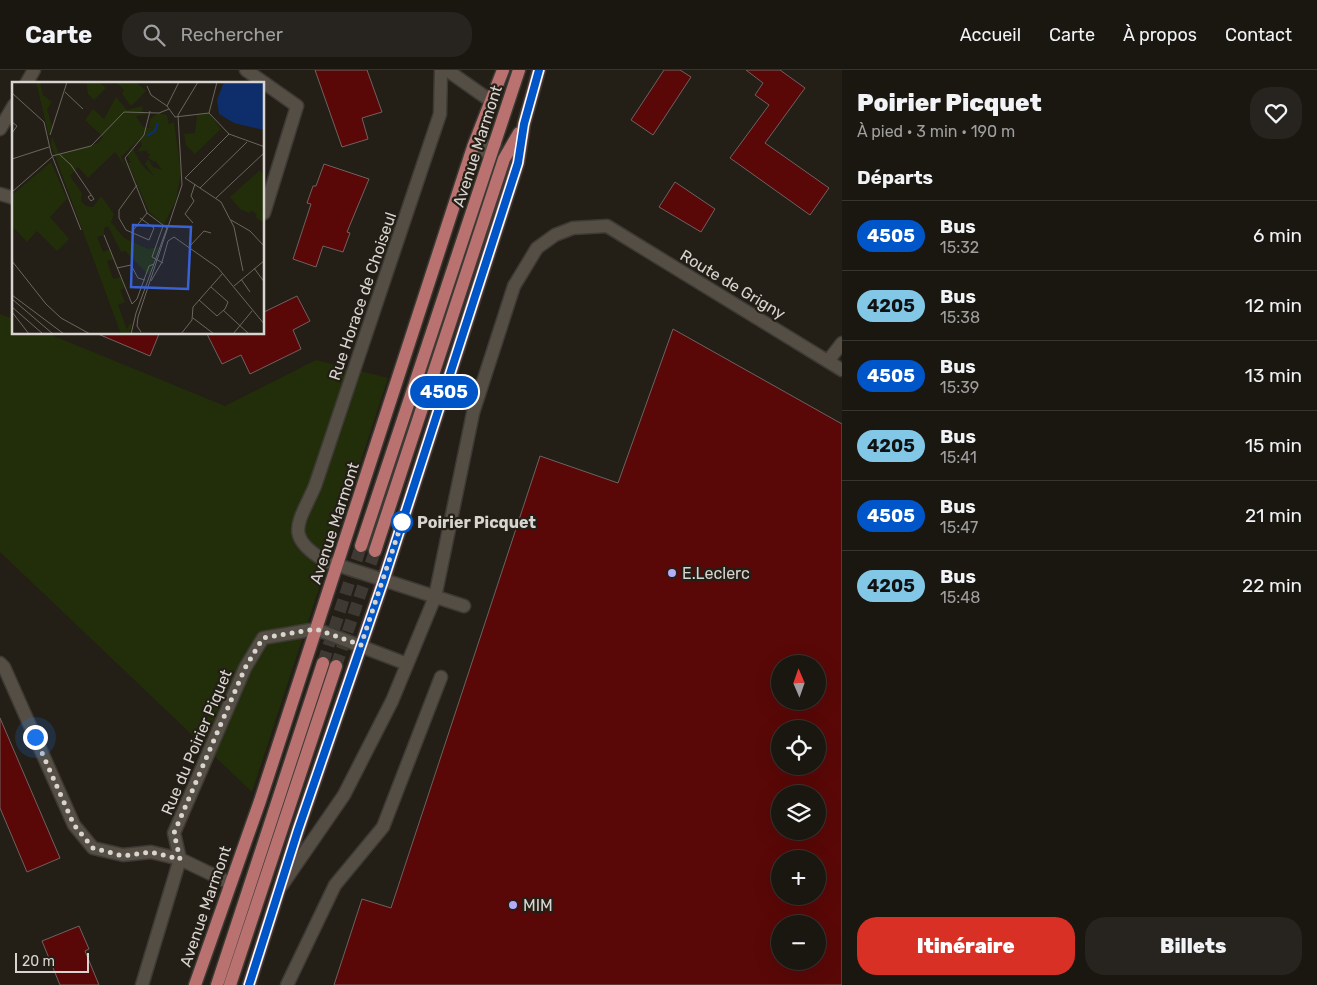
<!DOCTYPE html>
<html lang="fr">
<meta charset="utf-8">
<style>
:root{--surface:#1a1610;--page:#27231e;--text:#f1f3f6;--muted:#9f9f9f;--line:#383530;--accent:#d93025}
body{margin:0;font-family:Rubik,sans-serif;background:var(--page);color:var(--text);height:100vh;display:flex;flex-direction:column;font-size:19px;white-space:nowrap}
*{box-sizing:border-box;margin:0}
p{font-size:16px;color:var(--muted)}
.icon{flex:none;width:28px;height:28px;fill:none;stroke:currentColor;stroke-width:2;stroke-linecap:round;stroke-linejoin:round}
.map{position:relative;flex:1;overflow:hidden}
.details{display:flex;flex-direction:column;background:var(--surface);width:475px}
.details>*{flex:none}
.badge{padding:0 10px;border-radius:16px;font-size:18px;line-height:32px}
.needle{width:32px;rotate:358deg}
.fabs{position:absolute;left:771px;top:585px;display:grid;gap:10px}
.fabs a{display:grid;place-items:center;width:55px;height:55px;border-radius:50%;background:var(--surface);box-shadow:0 5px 20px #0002,0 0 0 1px var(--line);font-size:25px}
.scale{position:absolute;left:15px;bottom:12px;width:74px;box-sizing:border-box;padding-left:5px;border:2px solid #d8d4cf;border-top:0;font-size:14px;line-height:18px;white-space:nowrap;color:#d8d4cf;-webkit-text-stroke:4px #231e16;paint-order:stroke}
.you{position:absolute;width:25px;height:25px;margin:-12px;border:4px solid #fff;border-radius:50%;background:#1a73e8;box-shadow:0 0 0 8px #1a73e833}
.map>.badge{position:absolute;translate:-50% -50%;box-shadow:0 0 0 2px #fff}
h2{padding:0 15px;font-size:19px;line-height:45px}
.round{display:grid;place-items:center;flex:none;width:52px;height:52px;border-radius:20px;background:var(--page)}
.summary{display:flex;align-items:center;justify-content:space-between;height:85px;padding:0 15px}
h1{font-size:24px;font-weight:800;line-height:38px}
.primary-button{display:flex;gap:10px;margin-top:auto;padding:10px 15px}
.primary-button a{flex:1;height:58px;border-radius:20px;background:var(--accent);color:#fff;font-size:20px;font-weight:800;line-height:58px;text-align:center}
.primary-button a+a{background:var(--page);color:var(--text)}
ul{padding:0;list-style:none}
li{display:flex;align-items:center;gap:15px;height:70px;padding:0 15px;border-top:1px solid var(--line)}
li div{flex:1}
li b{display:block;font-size:19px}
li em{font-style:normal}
li .badge{min-width:55px;font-weight:700;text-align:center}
header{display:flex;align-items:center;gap:30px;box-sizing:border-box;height:70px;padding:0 25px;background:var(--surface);border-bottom:1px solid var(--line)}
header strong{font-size:24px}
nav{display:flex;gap:28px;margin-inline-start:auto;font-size:18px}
.search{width:350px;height:45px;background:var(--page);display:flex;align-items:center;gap:12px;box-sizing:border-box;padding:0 18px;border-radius:20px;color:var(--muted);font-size:19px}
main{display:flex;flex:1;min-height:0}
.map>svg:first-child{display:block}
.green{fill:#222e09}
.building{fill:#590807;stroke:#6e6260;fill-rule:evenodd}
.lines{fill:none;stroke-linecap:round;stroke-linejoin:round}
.major-tunnel{stroke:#3e3932;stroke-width:12;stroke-dasharray:12 6;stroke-linecap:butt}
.minor-casing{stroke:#3d3934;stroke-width:15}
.major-casing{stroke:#3d3934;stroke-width:15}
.minor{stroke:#544e45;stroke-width:12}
.major{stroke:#b97270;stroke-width:12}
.line-casing{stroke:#fff;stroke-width:11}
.line{stroke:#0055c8;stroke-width:8}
.walk{stroke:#d8d4cf;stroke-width:5;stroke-dasharray:0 9}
.stop-dot{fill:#fff;stroke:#0055c8;stroke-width:2.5}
.poi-dot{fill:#b4acf9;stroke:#231e16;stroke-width:2}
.labels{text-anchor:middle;stroke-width:4.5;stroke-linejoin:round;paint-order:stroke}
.street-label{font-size:16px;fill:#d8d4cf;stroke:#231e16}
.stop-label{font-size:16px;font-weight:bold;fill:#d8d4cf;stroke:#231e16;text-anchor:start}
.poi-label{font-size:16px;fill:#d8d4cf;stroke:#231e16;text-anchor:start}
.inset-river{fill:none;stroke:#0d2e6a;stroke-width:2.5}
.inset-road{fill:none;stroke:#6b6760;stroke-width:1}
.view{fill:#3962d7;fill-opacity:0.15;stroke:#3962d7;stroke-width:2.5}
.inset-edge{fill:none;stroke:#d8d4cf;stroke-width:2.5}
</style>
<header>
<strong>Carte</strong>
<div class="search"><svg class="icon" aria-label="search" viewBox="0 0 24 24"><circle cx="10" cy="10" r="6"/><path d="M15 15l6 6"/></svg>Rechercher</div>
<nav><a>Accueil</a><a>Carte</a><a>À propos</a><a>Contact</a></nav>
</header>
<main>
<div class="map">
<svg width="842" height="915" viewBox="0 0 842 915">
<rect width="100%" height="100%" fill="#231e16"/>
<path class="green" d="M 0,244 L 14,249 L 14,264 L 49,264 L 225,336 L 316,290 L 388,308 L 252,722 L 0,482 Z"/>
<path class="building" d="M 315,0 L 367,0 L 382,42 L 362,48 L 368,69 L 342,77 Z
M 664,0 L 680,0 L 691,7 L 653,65 L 631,50 Z
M 746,0 L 780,0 L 805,18 L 765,73 L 829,118 L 810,145 L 730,88 L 769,35 L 755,25 L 763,13 Z
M 324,94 L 369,109 L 347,162 L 350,163 L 343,182 L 323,176 L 316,197 L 293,189 L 311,134 L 307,133 L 313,116 L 316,116 Z
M 675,112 L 715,139 L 701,162 L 659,137 Z
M 297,226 L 310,251 L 293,260 L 301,279 L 250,304 L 241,285 L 222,294 L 207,264 L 264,264 L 264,242 Z
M 673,259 L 842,354 L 842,915 L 334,915 L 362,829 L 391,838 L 540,386 L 618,413 ZM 780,594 L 818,594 L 818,631 L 780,631 ZM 780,659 L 818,659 L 818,696 L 780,696 ZM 780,724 L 818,724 L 818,761 L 780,761 ZM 780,789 L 818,789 L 818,826 L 780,826 ZM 780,854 L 818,854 L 818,891 L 780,891 Z
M 98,264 L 159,264 L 150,286 Z
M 0,648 L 60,788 L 27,802 L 0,738 Z
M 79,856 L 89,879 L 85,881 L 99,915 L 60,915 L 42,871 Z"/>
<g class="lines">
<path class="major-tunnel" d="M 323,593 L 361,476
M 336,596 L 375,481"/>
<g class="minor-casing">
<path id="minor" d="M 246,0 L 297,36 L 264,143
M 441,0 L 440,44 L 315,416 C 299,453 283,466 325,491 L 464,536
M 447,0 L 491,31
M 26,14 L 34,0
M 0,59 L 14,35
M 470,86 L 495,74
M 0,124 L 14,128
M 828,291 L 842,273
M 0,593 L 4,597 L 74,755 L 93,778 L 123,785 L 151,782 L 180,789 L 230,813
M 282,815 L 344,725 L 392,631 L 435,527 L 473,343 L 514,216 L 537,178 L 555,165 L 573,158 L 607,156 L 842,300
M 142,915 L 180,789 L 174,763 L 245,598 L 263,568 L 316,559 L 407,594
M 287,915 L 335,815 L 383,757 L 441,607"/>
</g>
<g class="major-casing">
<path id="major" d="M 361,476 L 519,0
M 375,481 L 504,89 L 519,63
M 195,915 L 260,731 L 473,77 L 503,0
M 217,915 L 323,593
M 230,915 L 336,596
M 249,915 L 298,760 L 383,512 L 518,93 L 524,54 L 539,0"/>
</g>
<use href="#minor" class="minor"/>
<use href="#major" class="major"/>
</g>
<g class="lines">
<g class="line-casing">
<path id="line" d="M 249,915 L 298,760 L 383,512 L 518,93 L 524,54 L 539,0"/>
</g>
<use href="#line" class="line"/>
<path class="walk" d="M 35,667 L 74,755 L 93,778 L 123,786 L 150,782 L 180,789 L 174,763 L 245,598 L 263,568 L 316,559 L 361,575 L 402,452"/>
</g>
<circle class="stop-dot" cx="402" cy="452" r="10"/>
<g class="poi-dot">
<circle cx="672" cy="503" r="5"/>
<circle cx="513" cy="835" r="5"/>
</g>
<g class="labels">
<g class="street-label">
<text transform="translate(477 76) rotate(-72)" y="6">Avenue Marmont</text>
<text transform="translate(733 214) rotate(31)" y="6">Route de Grigny</text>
<text transform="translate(362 226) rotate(-71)" y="6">Rue Horace de Choiseul</text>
<text transform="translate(334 453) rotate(-72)" y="6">Avenue Marmont</text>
<text transform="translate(196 672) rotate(-67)" y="6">Rue du Poirier Piquet</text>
<text transform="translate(205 836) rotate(-71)" y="6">Avenue Marmont</text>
</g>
<g class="stop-label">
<text x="417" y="458">Poirier Picquet</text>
</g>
<g class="poi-label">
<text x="682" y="509">E.Leclerc</text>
<text x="523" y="841">MIM</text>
</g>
</g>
<g transform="translate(12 12)">
<rect width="252" height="252" fill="#231e16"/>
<path d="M 24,0 L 28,0 L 31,13 L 40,20 L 35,27 L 40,44 L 37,54 ZM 74,0 L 87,0 L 94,6 L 82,18 L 76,12 ZM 104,0 L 124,0 L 134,9 L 119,24 L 110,12 L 112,8 ZM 104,15 L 115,28 L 131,24 L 130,29 L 137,32 L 124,34 L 131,45 L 142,46 L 137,45 L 138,37 L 146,31 L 155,33 L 157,42 L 162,40 L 169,90 L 164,118 L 152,143 L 137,130 L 116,81 L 119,80 L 115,73 L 121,67 L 130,83 L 143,95 L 133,82 L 136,77 L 141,85 L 150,88 L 144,80 L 146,77 L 143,80 L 136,76 L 138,73 L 134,69 L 137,68 L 125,70 L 130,63 L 128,57 L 109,75 L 117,90 L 103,70 L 76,96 L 66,85 L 58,94 L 70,111 L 69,119 L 74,124 L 81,125 L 89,114 L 102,132 L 99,140 L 112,156 L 136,167 L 147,165 L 137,193 L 113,169 L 109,170 L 96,144 L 92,146 L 92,153 L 85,155 L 91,170 L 98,167 L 102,177 L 95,179 L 101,197 L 109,195 L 113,206 L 108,208 L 113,220 L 106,223 L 115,248 L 118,241 L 120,242 L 117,252 L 109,252 L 39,63 L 40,54 L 47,72 L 86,61 L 91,55 L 73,38 L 81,27 L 92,37 ZM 197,31 L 209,47 L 183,72 L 174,63 L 172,52 L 183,51 L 185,32 ZM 39,80 L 55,117 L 38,135 L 57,157 L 45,169 L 25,149 L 15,160 L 0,144 L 0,113 ZM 248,88 L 252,94 L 252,141 L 243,135 L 245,133 L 240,128 L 237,131 L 228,127 L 218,115 Z" fill="#222e09"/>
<path d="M 212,0 L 252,1 L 252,48 L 222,41 L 207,32 L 205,18 Z" fill="#0d2e6a"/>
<path class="inset-river" d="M 135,54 L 143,49 L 146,41"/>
<path class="inset-road" d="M 135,4 L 139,13 L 155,24 L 163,35 L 197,31M 53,10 L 71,27M 0,11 L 32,40 L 39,71 L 69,148M 155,24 L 167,0M 138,29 L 132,53 L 113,76 L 135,131 L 155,146M 197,31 L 217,52 L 253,65M 197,31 L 205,0M 0,40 L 5,44 L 0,51M 217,52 L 173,96 L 209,120 L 222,145 L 231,189M 38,53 L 55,0M 47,72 L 59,83 L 82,117 L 79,119 L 76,115 L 79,113M 40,74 L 79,64 L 112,30 L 147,31 L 157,27M 0,77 L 37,65M 125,103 L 107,128 L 107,136 L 114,148 L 137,158 L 142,146 L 128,136M 188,106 L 235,60M 0,110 L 40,75M 204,116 L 253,70M 219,138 L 238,149 L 253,165M 181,141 L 173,132 L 182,119 L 179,114 L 183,102M 119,151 L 135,131M 92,153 L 120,222 L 125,217 L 137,184 L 142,182M 177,165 L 192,149 L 199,151M 0,179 L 34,222 L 49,236 L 78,252M 151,181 L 140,175 L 151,144M 105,186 L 119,183 L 126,196 L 133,198M 242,186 L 253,201M 229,197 L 238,210M 139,199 L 150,180 L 156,159 L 162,155 L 206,186 L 253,243M 222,204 L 253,178M 0,213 L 52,252M 0,217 L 41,252M 187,218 L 205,234 L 213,227 L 216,220 L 199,205M 0,225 L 31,252M 211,228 L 237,252M 0,230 L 17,252M 181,236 L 202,252M 129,250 L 125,244 L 126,235 L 170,103 L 166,33 L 186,0M 119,252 L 124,231 L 155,146M 169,252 L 180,238 L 181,225 L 211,191M 221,252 L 240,229"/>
<path class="view" d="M 121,143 L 179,145 L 176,207 L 119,205 Z"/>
<rect width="252" height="252" class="inset-edge"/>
</g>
</svg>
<div class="fabs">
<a><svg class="needle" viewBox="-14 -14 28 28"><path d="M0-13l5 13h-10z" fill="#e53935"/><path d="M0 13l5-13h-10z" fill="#9f9f9f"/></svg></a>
<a><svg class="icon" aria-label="locate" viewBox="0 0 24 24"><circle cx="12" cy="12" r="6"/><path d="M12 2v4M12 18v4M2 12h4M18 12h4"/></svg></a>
<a><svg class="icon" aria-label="layers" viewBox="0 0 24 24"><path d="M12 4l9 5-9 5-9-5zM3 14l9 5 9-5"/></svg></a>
<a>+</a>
<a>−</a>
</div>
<div class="scale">20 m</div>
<div class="you" style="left:35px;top:667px"></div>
<b class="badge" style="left:444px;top:322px;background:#0055c8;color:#fff">4505</b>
</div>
<section class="details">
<div class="summary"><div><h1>Poirier Picquet</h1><p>À pied · 3 min · 190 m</p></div><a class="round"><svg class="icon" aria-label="heart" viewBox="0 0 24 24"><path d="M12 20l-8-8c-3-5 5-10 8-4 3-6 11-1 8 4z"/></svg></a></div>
<h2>Départs</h2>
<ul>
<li><span class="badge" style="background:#0055c8;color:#fff">4505</span><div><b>Bus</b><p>15:32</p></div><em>6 min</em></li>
<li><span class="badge" style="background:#82c8e6;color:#111">4205</span><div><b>Bus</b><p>15:38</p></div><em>12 min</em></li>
<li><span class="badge" style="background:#0055c8;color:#fff">4505</span><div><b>Bus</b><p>15:39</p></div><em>13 min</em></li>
<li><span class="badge" style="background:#82c8e6;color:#111">4205</span><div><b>Bus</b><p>15:41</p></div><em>15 min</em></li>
<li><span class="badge" style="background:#0055c8;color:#fff">4505</span><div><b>Bus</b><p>15:47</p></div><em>21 min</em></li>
<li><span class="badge" style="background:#82c8e6;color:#111">4205</span><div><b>Bus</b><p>15:48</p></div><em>22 min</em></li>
</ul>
<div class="primary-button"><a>Itinéraire</a><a>Billets</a></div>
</section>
</main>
